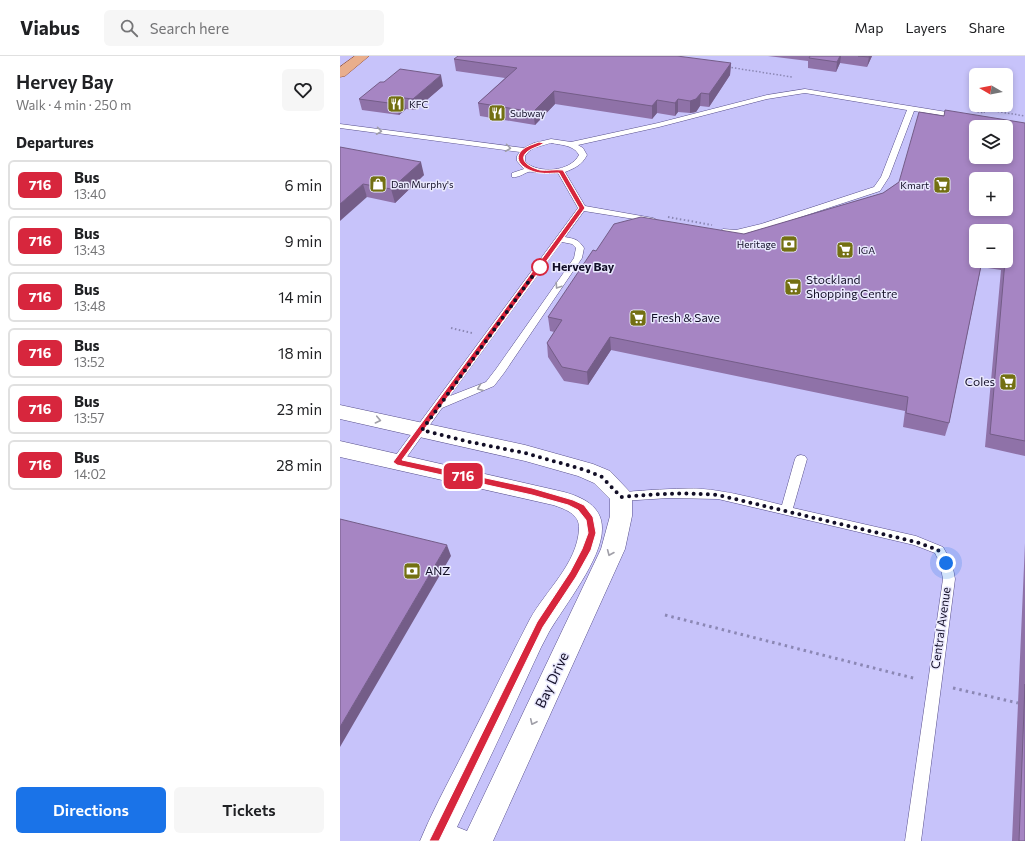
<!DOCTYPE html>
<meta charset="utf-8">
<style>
:root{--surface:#fff;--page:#f6f6f6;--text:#202124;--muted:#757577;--line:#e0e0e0;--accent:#1a73e8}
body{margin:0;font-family:Commissioner,sans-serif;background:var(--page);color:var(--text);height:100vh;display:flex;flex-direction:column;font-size:15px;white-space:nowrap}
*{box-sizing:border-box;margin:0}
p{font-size:13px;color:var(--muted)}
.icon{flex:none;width:22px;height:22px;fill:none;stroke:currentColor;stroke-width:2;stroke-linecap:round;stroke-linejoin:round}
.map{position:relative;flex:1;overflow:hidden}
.details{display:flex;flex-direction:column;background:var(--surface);width:340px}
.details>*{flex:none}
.badge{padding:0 8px;border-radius:6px;font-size:14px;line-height:26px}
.needle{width:26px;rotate:279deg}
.fabs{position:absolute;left:629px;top:12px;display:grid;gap:8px}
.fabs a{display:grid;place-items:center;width:44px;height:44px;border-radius:6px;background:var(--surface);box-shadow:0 2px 6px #0003;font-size:20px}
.you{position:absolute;width:20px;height:20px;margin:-10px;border:3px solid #fff;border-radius:50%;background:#1a73e8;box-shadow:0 0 0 6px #1a73e833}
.map>.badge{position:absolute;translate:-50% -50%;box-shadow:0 0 0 2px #fff}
h2{padding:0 16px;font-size:15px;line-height:36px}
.round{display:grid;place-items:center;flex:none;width:42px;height:42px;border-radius:6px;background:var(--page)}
.head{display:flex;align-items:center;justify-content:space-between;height:68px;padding:0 16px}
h1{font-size:19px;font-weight:600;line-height:30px}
.cta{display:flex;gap:8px;margin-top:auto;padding:8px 16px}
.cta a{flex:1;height:46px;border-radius:6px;background:var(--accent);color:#fff;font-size:16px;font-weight:600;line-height:46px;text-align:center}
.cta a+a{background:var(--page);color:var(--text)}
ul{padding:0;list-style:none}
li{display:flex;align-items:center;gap:12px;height:50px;margin:0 8px 6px;padding:0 8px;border:2px solid var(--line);border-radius:6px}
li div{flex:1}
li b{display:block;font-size:15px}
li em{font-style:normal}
li .badge{min-width:44px;font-weight:700;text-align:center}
header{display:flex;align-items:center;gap:24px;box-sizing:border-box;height:56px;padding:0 20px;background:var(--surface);border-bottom:1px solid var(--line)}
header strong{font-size:19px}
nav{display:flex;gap:22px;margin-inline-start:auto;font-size:14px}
.search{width:280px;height:36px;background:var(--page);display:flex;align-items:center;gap:10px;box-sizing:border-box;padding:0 14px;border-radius:6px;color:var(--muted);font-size:15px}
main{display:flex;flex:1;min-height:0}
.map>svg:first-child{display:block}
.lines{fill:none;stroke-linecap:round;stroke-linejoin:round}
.lane-casing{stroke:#58508c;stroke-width:1}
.street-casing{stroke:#58508c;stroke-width:1}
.primary-casing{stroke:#945337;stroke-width:1}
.path-far2{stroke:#8b87b4;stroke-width:1.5;stroke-dasharray:1.5 2;stroke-linecap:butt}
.path-far1{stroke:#8b87b4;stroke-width:2;stroke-dasharray:1.5 2.5;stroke-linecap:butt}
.path{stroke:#8b87b4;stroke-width:3;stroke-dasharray:2.5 4;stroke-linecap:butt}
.lane{fill:#fff;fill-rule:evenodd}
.street{fill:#fff;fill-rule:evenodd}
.primary{fill:#e9ae8c;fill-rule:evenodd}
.wall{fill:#8f72a8;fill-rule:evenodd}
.shaded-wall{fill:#745d88}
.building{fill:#a685c3;stroke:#745d88;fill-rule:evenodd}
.oneway{stroke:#a09fa8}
.line{fill:#d7263d;stroke:#fff}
.walk{stroke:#120e26;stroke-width:4;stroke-dasharray:0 7.2}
.stop-dot{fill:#fff;stroke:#d7263d;stroke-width:2}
.labels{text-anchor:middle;stroke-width:3;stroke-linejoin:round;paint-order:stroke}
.far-poi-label{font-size:10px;fill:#120e26;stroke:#e9e8fd;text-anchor:start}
.stop-label{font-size:12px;font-weight:bold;fill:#120e26;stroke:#e9e8fd;text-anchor:start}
.poi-label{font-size:12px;fill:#120e26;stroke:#e9e8fd;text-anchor:start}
.street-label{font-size:12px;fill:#120e26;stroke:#e9e8fd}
.near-street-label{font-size:14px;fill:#120e26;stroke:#e9e8fd}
</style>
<header>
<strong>Viabus</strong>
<div class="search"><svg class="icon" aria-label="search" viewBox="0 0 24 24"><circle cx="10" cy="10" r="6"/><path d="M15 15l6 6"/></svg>Search here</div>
<nav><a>Map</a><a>Layers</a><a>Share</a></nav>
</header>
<main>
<section class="details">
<div class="head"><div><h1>Hervey Bay</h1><p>Walk · 4 min · 250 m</p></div><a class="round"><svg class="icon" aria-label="heart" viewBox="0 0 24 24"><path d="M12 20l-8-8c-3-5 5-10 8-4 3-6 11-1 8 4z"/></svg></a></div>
<h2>Departures</h2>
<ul>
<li><span class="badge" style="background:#d7263d;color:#fff">716</span><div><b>Bus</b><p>13:40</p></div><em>6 min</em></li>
<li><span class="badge" style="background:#d7263d;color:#fff">716</span><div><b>Bus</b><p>13:43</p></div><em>9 min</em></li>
<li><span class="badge" style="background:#d7263d;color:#fff">716</span><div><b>Bus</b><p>13:48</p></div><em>14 min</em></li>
<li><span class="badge" style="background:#d7263d;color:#fff">716</span><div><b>Bus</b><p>13:52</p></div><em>18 min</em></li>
<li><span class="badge" style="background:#d7263d;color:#fff">716</span><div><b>Bus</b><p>13:57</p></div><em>23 min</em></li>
<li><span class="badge" style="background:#d7263d;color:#fff">716</span><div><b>Bus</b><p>14:02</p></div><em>28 min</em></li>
</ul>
<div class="cta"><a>Directions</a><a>Tickets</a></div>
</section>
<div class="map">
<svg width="685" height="785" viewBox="0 0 685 785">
<rect width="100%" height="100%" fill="#c7c3fa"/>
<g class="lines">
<g class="lane-casing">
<path id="lane" d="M 465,33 L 619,58 L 623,60 L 619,62 L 574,55 L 549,121 L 540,135 L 427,172 L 396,180 L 383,179 L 379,176 L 383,173 L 396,174 L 421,168 L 534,131 L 541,121 L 567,54 L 465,37 L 427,43 L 319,71 L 238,89 L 243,92 L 247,99 C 242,109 235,112 225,116 L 245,150 L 313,162 L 317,164 L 313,166 L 244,155 L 225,181 C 235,183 238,183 244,192 L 242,202 L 164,317 L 154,330 L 102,352 L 61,409 L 53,409 L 51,406 L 53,403 L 238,152 L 218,117 C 210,118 193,115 188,116 C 183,118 178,122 172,121 L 172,117 L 184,113 L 177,105 L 177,100 L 180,96 L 0,72 L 0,68 L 184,92 L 194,87 L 211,83 L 231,86 L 318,67 L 427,39 ZM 211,87 C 221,89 234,89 239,99 C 230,116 199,118 185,106 L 185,100 L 189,95 L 194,92 ZM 222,186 L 232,188 L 236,192 L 234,202 L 156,313 L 146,326 L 110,340 Z
M 461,399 L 465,400 L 467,403 L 453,452 L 576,480 L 603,491 L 612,507 L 615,523 L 581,785 L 565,785 L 603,523 L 600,507 L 595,497 L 574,489 L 378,443 L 329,442 L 281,445 L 277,444 L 275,441 L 277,438 C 287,435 300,435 311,434 C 333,433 357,431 379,435 C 400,438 421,444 442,449 L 455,403 L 457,400 Z"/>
</g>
<g class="street-casing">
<path id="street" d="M 0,349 L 185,389 L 253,408 L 270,415 L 289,435 L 292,441 L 292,460 L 285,493 L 153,785 L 80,785 C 95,749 115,714 132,679 C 152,640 170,601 190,563 C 206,534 237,508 239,473 C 240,458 225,453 213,449 L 0,401 L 0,385 L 224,436 C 242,441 262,450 262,472 C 263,502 224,550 209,576 C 198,596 189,618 179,639 C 159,683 138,727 117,771 L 127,775 L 261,493 L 270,460 L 270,443 L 254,427 L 238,420 L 185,405 L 0,363 Z"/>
</g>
<g class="primary-casing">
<path id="primary" d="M 15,0 L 29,0 L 5,20 L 0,21 L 0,11 Z"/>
</g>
<path class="path-far2" d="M 388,11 L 452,21
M 630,51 L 685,60
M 634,55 L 644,57 L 645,54"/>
<path class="path-far1" d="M 328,161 L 372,169
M 111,272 L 132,277"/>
<path class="path" d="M 325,559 L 577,623
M 613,632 L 678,647"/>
<use href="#lane" class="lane"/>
<use href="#street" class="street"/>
<use href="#primary" class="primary"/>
</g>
<path class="wall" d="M 428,0 L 532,0 L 527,11 L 500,7 L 496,16 L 468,12 L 468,5 Z
M 114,3 L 391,7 L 390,19 L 369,51 L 360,50 L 356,56 L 350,57 L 338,56 L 335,60 L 317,57 L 312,63 L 215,48 L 195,69 L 140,60 L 138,47 L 165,22 L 116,15 Z
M 103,30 L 75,54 L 66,53 L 59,59 L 22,54 L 19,43 Z
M 604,60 L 685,67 L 685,400 L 645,391 L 661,214 L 641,211 L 609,367 L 605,380 L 563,371 L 565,355 L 271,294 L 248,329 L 224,325 L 208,301 L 207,287 L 214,276 L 210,275 L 208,261 L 256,195 L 404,178 L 543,137 L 559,126 ZM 666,175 L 666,205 L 636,205 Z
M 0,91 L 84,119 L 55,147 L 27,141 Z
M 685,487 L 685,785 L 672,785 Z"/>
<path class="shaded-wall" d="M 500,0 L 501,0 L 500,7 L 496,16 L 497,6 Z
M 529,0 L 532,0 L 527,11 L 529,1 Z
M 391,7 L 390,19 L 369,51 L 369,38 Z
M 101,19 L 103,30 L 75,54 L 73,43 Z
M 214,35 L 215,48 L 195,69 L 193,56 Z
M 361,37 L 360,50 L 356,56 L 350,57 L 350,45 Z
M 64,42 L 66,53 L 59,59 L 56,48 Z
M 338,43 L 338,56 L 335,60 L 335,47 Z
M 317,44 L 317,57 L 312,63 L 312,50 Z
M 81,106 L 84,119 L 55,147 L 51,133 Z
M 23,128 L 27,141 L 0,165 L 0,148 Z
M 270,281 L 271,294 L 248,329 L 247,316 Z
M 107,489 L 111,500 L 0,691 L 0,671 Z"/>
<path class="building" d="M 118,0 L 337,0 L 391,7 L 369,38 L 361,37 L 356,43 L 350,45 L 338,43 L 335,47 L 317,44 L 312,50 L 214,35 L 193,56 L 138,47 L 177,12 L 114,3 Z
M 470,0 L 500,0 L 497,6 L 469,2 Z
M 518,0 L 529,0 L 529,1 Z
M 60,13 L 101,19 L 73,43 L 64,42 L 56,48 L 19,43 L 40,26 L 44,26 Z
M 605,54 L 685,67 L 685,385 L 650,378 L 665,205 L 666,205 L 666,175 L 636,175 L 636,205 L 642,205 L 609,367 L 566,357 L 568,341 L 270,281 L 247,316 L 222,311 L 207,287 L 222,264 L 208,261 L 253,194 L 256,195 L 274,168 L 301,161 L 404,178 L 543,137 L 559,126 L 579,56 L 604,60 ZM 636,71 L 666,71 L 666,101 L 636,101 ZM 636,123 L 666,123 L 666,153 L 636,153 Z
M 0,91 L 81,106 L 51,133 L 23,128 L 0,148 Z
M 0,463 L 107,489 L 0,671 Z
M 685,628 L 685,785 L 679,785 Z"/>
<defs><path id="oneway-chevron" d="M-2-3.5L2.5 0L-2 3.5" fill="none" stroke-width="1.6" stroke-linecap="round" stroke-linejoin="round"/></defs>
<g class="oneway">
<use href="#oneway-chevron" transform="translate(39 75) rotate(8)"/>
<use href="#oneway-chevron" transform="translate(168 92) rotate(7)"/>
<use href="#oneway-chevron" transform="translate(218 230) rotate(124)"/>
<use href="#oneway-chevron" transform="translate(140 332) rotate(158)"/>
<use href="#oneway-chevron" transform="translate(38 364) rotate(12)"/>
<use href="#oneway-chevron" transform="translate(270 497) rotate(113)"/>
<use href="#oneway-chevron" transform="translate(193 666) rotate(115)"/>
</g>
<path class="line" d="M 199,86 L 204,87 C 199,91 191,92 187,96 C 177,105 192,112 200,114 C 207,115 215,113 223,114 L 245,152 L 62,404 L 192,432 L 233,444 L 244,449 L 253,461 L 256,477 L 251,494 L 236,521 L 203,571 L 99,785 L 89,785 L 91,781 L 197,566 L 230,516 L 242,493 L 248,477 L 246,464 L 238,454 L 228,449 L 192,439 L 57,409 L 53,406 L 239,152 L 219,117 C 213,117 206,118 200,117 C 189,116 170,106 182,94 C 186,90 194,88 199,86 Z"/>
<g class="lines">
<path class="walk" d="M 200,211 L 202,207 L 82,374 L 130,386 L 185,397 L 245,414 L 262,421 L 281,441 C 315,438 343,436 378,439 L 576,486 L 598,494 L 606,507"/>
</g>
<defs>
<g id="restaurant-square" transform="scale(0.9)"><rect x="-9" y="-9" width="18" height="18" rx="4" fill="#737012" stroke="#e9e8fd"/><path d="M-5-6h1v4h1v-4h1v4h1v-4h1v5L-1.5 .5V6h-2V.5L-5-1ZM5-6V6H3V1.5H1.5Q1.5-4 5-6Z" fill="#fff"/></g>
<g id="shop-square" transform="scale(0.9)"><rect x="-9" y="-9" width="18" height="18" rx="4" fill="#737012" stroke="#e9e8fd"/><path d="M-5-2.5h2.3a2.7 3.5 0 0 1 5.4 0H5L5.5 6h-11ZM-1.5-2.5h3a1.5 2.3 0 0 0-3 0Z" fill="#fff"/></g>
<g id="supermarket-square" transform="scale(0.9)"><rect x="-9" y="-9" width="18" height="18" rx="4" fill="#737012" stroke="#e9e8fd"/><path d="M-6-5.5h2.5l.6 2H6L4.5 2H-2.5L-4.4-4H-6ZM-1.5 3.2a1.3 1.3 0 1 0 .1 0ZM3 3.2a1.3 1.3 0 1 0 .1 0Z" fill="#fff"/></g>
<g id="bank-square" transform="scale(0.9)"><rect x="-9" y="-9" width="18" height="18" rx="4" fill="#737012" stroke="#e9e8fd"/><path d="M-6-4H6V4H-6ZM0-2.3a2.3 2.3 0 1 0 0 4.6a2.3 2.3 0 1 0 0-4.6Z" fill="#fff"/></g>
</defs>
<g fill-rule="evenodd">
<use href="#restaurant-square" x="56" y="48"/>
<use href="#restaurant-square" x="157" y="57"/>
<use href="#shop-square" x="38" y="128"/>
<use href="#supermarket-square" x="602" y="129"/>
<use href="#bank-square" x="449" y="188"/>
<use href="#supermarket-square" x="505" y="194"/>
<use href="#supermarket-square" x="453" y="231"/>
<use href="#supermarket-square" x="298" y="262"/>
<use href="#supermarket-square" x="668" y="326"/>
<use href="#bank-square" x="72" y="515"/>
</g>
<circle class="stop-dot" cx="200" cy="211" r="8"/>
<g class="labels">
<g class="far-poi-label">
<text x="69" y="52">KFC</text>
<text x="170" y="61">Subway</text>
<text x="51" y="132">Dan Murphy's</text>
<text x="589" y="133" text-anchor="end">Kmart</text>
<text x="436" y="192" text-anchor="end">Heritage</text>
<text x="518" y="198">IGA</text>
</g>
<g class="stop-label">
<text x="212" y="215">Hervey Bay</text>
</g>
<g class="poi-label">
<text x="466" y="228">Stockland<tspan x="466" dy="14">Shopping Centre</tspan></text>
<text x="311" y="266">Fresh &amp; Save</text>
<text x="655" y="330" text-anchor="end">Coles</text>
<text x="85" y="519">ANZ</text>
</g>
<g class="street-label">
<text transform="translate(601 572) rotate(-82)" y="4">Central Avenue</text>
</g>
<g class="near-street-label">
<text transform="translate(212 624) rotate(-65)" y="5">Bay Drive</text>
</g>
</g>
</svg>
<div class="fabs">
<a><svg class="needle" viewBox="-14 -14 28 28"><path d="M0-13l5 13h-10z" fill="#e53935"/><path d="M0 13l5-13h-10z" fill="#757577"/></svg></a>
<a><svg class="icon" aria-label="layers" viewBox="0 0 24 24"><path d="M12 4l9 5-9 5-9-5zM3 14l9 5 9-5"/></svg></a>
<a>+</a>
<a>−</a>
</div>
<div class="you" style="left:606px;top:507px"></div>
<b class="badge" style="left:123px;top:420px;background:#d7263d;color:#fff">716</b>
</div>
</main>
